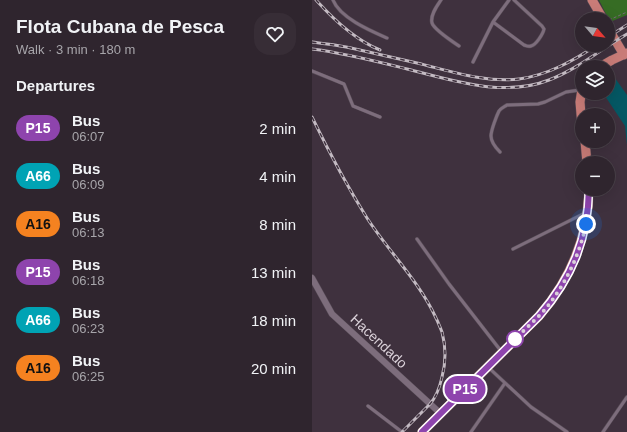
<!DOCTYPE html>
<html lang="en">
<head>
<meta charset="utf-8">
<style>
	:root { --surface:#2f252e; --page:#372d36; --text:#f1f3f6; --muted:#a7a5aa; --line:#4a424a }
	body { margin:0; font-family:Helvetica,sans-serif; background:var(--page); color:var(--text); height:100vh; display:flex; flex-direction:column; font-size:15px; white-space:nowrap }
	* { box-sizing:border-box; margin:0 }
	p { font-size:13px; color:var(--muted) }
	.icon { flex:none; width:22px; height:22px; fill:none; stroke:currentColor; stroke-width:2; stroke-linecap:round; stroke-linejoin:round }
	.map { position:relative; flex:1; overflow:hidden }
	.details { display:flex; flex-direction:column; background:var(--surface); width:312px }
	.details>* { flex:none }
	.badge { padding:0 8px; border-radius:13px; font-size:14px; line-height:26px }
	.needle { width:26px; rotate:118deg }
	.controls { position:absolute; left:263px; top:12px; display:grid; gap:8px }
	.controls a { display:grid; place-items:center; width:40px; height:40px; border-radius:50%; background:var(--surface); box-shadow:0 4px 16px #0002,0 0 0 1px var(--line); font-size:20px }
	.you { position:absolute; width:20px; height:20px; margin:-10px; border:3px solid #fff; border-radius:50%; background:#1a73e8; box-shadow:0 0 0 6px #1a73e833 }
	.map>.badge { position:absolute; translate:-50% -50%; box-shadow:0 0 0 2px #fff }
	h2 { padding:0 16px; font-size:15px; line-height:36px }
	.round { display:grid; place-items:center; flex:none; width:42px; height:42px; border-radius:16px; background:var(--page) }
	.head { display:flex; align-items:center; justify-content:space-between; height:68px; padding:0 16px }
	h1 { font-size:19px; font-weight:700; line-height:30px }
	ul { padding:0; list-style:none }
	li { display:flex; align-items:center; gap:12px; height:48px; padding:0 16px }
	li div { flex:1 }
	li b { display:block; font-size:15px }
	li em { font-style:normal }
	li .badge { min-width:44px; font-weight:700; text-align:center }
	main { display:flex; flex:1; min-height:0 }
	.map>svg:first-child { display:block }
	.green { fill:#366c24 }
	.water { fill:#055864 }
	.lines { fill:none; stroke-linecap:round; stroke-linejoin:round }
	.service-casing { stroke:#584d57; stroke-width:4 }
	.minor-casing { stroke:#584d57; stroke-width:7 }
	.primary-casing { stroke:#584d57; stroke-width:10 }
	.path { stroke:#766a75; stroke-width:1; stroke-dasharray:3 2; stroke-linecap:butt }
	.service { stroke:#7d6d7c; stroke-width:3 }
	.minor { stroke:#7d6d7c; stroke-width:6 }
	.primary { stroke:#c97c78; stroke-width:9 }
	.rail-casing { stroke:#c3bac2; stroke-width:3 }
	.rail { stroke:#3f313e; stroke-width:1.5; stroke-dasharray:4.5; stroke-linecap:butt }
	.line-casing { stroke:#fff; stroke-width:9 }
	.line { stroke:#8e44ad; stroke-width:6 }
	.walk { stroke:#dad1d9; stroke-width:4; stroke-dasharray:0 7.2 }
	.stop-dot { fill:#fff; stroke:#8e44ad; stroke-width:2 }
	.labels { text-anchor:middle; stroke-width:3; stroke-linejoin:round; paint-order:stroke }
	.street-label { font-size:14px; fill:#dad1d9; stroke:#3f313e }
</style>
</head>
<body>
<main>
<section class="details">
<div class="head"><div><h1>Flota Cubana de Pesca</h1><p>Walk · 3 min · 180 m</p></div><a class="round"><svg class="icon" aria-label="heart" viewBox="0 0 24 24"><path d="M12 20l-8-8c-3-5 5-10 8-4 3-6 11-1 8 4z"/></svg></a></div>
<h2>Departures</h2>
<ul>
<li><span class="badge" style="background:#8e44ad;color:#fff">P15</span><div><b>Bus</b><p>06:07</p></div><em>2 min</em></li>
<li><span class="badge" style="background:#00a3b4;color:#fff">A66</span><div><b>Bus</b><p>06:09</p></div><em>4 min</em></li>
<li><span class="badge" style="background:#f58220;color:#111">A16</span><div><b>Bus</b><p>06:13</p></div><em>8 min</em></li>
<li><span class="badge" style="background:#8e44ad;color:#fff">P15</span><div><b>Bus</b><p>06:18</p></div><em>13 min</em></li>
<li><span class="badge" style="background:#00a3b4;color:#fff">A66</span><div><b>Bus</b><p>06:23</p></div><em>18 min</em></li>
<li><span class="badge" style="background:#f58220;color:#111">A16</span><div><b>Bus</b><p>06:25</p></div><em>20 min</em></li>
</ul>
</section>
<div class="map">
<svg width="315" height="432" viewBox="0 0 315 432">
	<rect width="100%" height="100%" fill="#3f313e"/>
	<!-- green -->
	<path class="green" d="M287 0H315V15L298 22Z"/>
	<!-- water -->
	<path class="water" d="M298 71 315 95V145L313 126 291 93H296V73Z"/>
	<g class="lines">
		<defs>
			<path id="service" d="M21 0C28 18 59 31 75 38
				M129 0C125 6 118 15 120 23 122 29 141 42 147 46
				M181 22 212 45C215 46 216 47 219 46 224 45 231 34 232 29L230 26 202 0
				M161 62 181 22 197 0
				M0 71 32 84 41 106 68 117
				M188 152C184 148 179 142 179 136 179 130 185 115 187 111 189 108 192 107 195 105L226 104 233 102 254 92 268 90
				M105 239 137 284 189 351
				M201 249 273 213
				M177 368 219 407 255 432
				M56 406 90 432
				M159 432 193 383
				M291 432 315 397"/>
			<path id="minor" d="M0 278 20 314 128 413"/>
			<path id="primary" d="M280 0 291 19
				M296 28 312 55
				M288 67 300 60 315 53
				M270 89 268 102 270 126
				M273 141 275 163
				M110 432 227 316C259 279 276 238 277 189"/>
		</defs>
		<!-- service casing -->
		<use href="#service" class="service-casing"/>
		<!-- minor casing -->
		<use href="#minor" class="minor-casing"/>
		<!-- primary casing -->
		<use href="#primary" class="primary-casing"/>
		<!-- path -->
		<path class="path" d="M297 20 315 12"/>
		<!-- service -->
		<use href="#service" class="service"/>
		<!-- minor -->
		<use href="#minor" class="minor"/>
		<!-- primary -->
		<use href="#primary" class="primary"/>
		<defs>
			<path id="rail" d="M4 0C22 20 43 40 68 50
				M296 37 315 25
				M0 42C13 44 26 45 39 48 61 53 83 58 105 63 138 71 173 83 207 79 236 75 261 61 285 45
				M0 49C32 53 63 61 95 69 140 80 191 98 237 80 266 69 289 49 315 34
				M0 117C17 152 35 186 55 218 77 252 107 281 124 318 126 322 128 327 130 332 134 347 134 362 130 377 128 386 125 396 118 404L90 432"/>
		</defs>
		<!-- rail casing -->
		<use href="#rail" class="rail-casing"/>
		<!-- rail -->
		<use href="#rail" class="rail"/>
	</g>
	<g class="lines">
		<defs>
			<path id="line" d="M110 432 227 316C260 278 276 239 277 189"/>
		</defs>
		<!-- line casing -->
		<use href="#line" class="line-casing"/>
		<!-- line -->
		<use href="#line" class="line"/>
		<!-- walk -->
		<path class="walk" d="M203 339 202 340C213 329 225 319 235 307 254 283 268 254 274 224"/>
	</g>
	<!-- markers -->
	<circle class="stop-dot" cx="203" cy="339" r="8"/>
	<g class="labels">
		<!-- street labels -->
		<g class="street-label">
			<text transform="translate(67 341) rotate(43)" y="5">Hacendado</text>
		</g>
	</g>
</svg>
<div class="controls">
<a><svg class="needle" viewBox="-14 -14 28 28"><path d="M0-13l5 13h-10z" fill="#e53935"/><path d="M0 13l5-13h-10z" fill="#a7a5aa"/></svg></a>
<a><svg class="icon" aria-label="layers" viewBox="0 0 24 24"><path d="M12 4l9 5-9 5-9-5zM3 14l9 5 9-5"/></svg></a>
<a>+</a>
<a>−</a>
</div>
<div class="you" style="left:274px;top:224px"></div>
<b class="badge" style="left:153px;top:389px;background:#8e44ad;color:#fff">P15</b>
</div>
</main>
</body>
</html>
